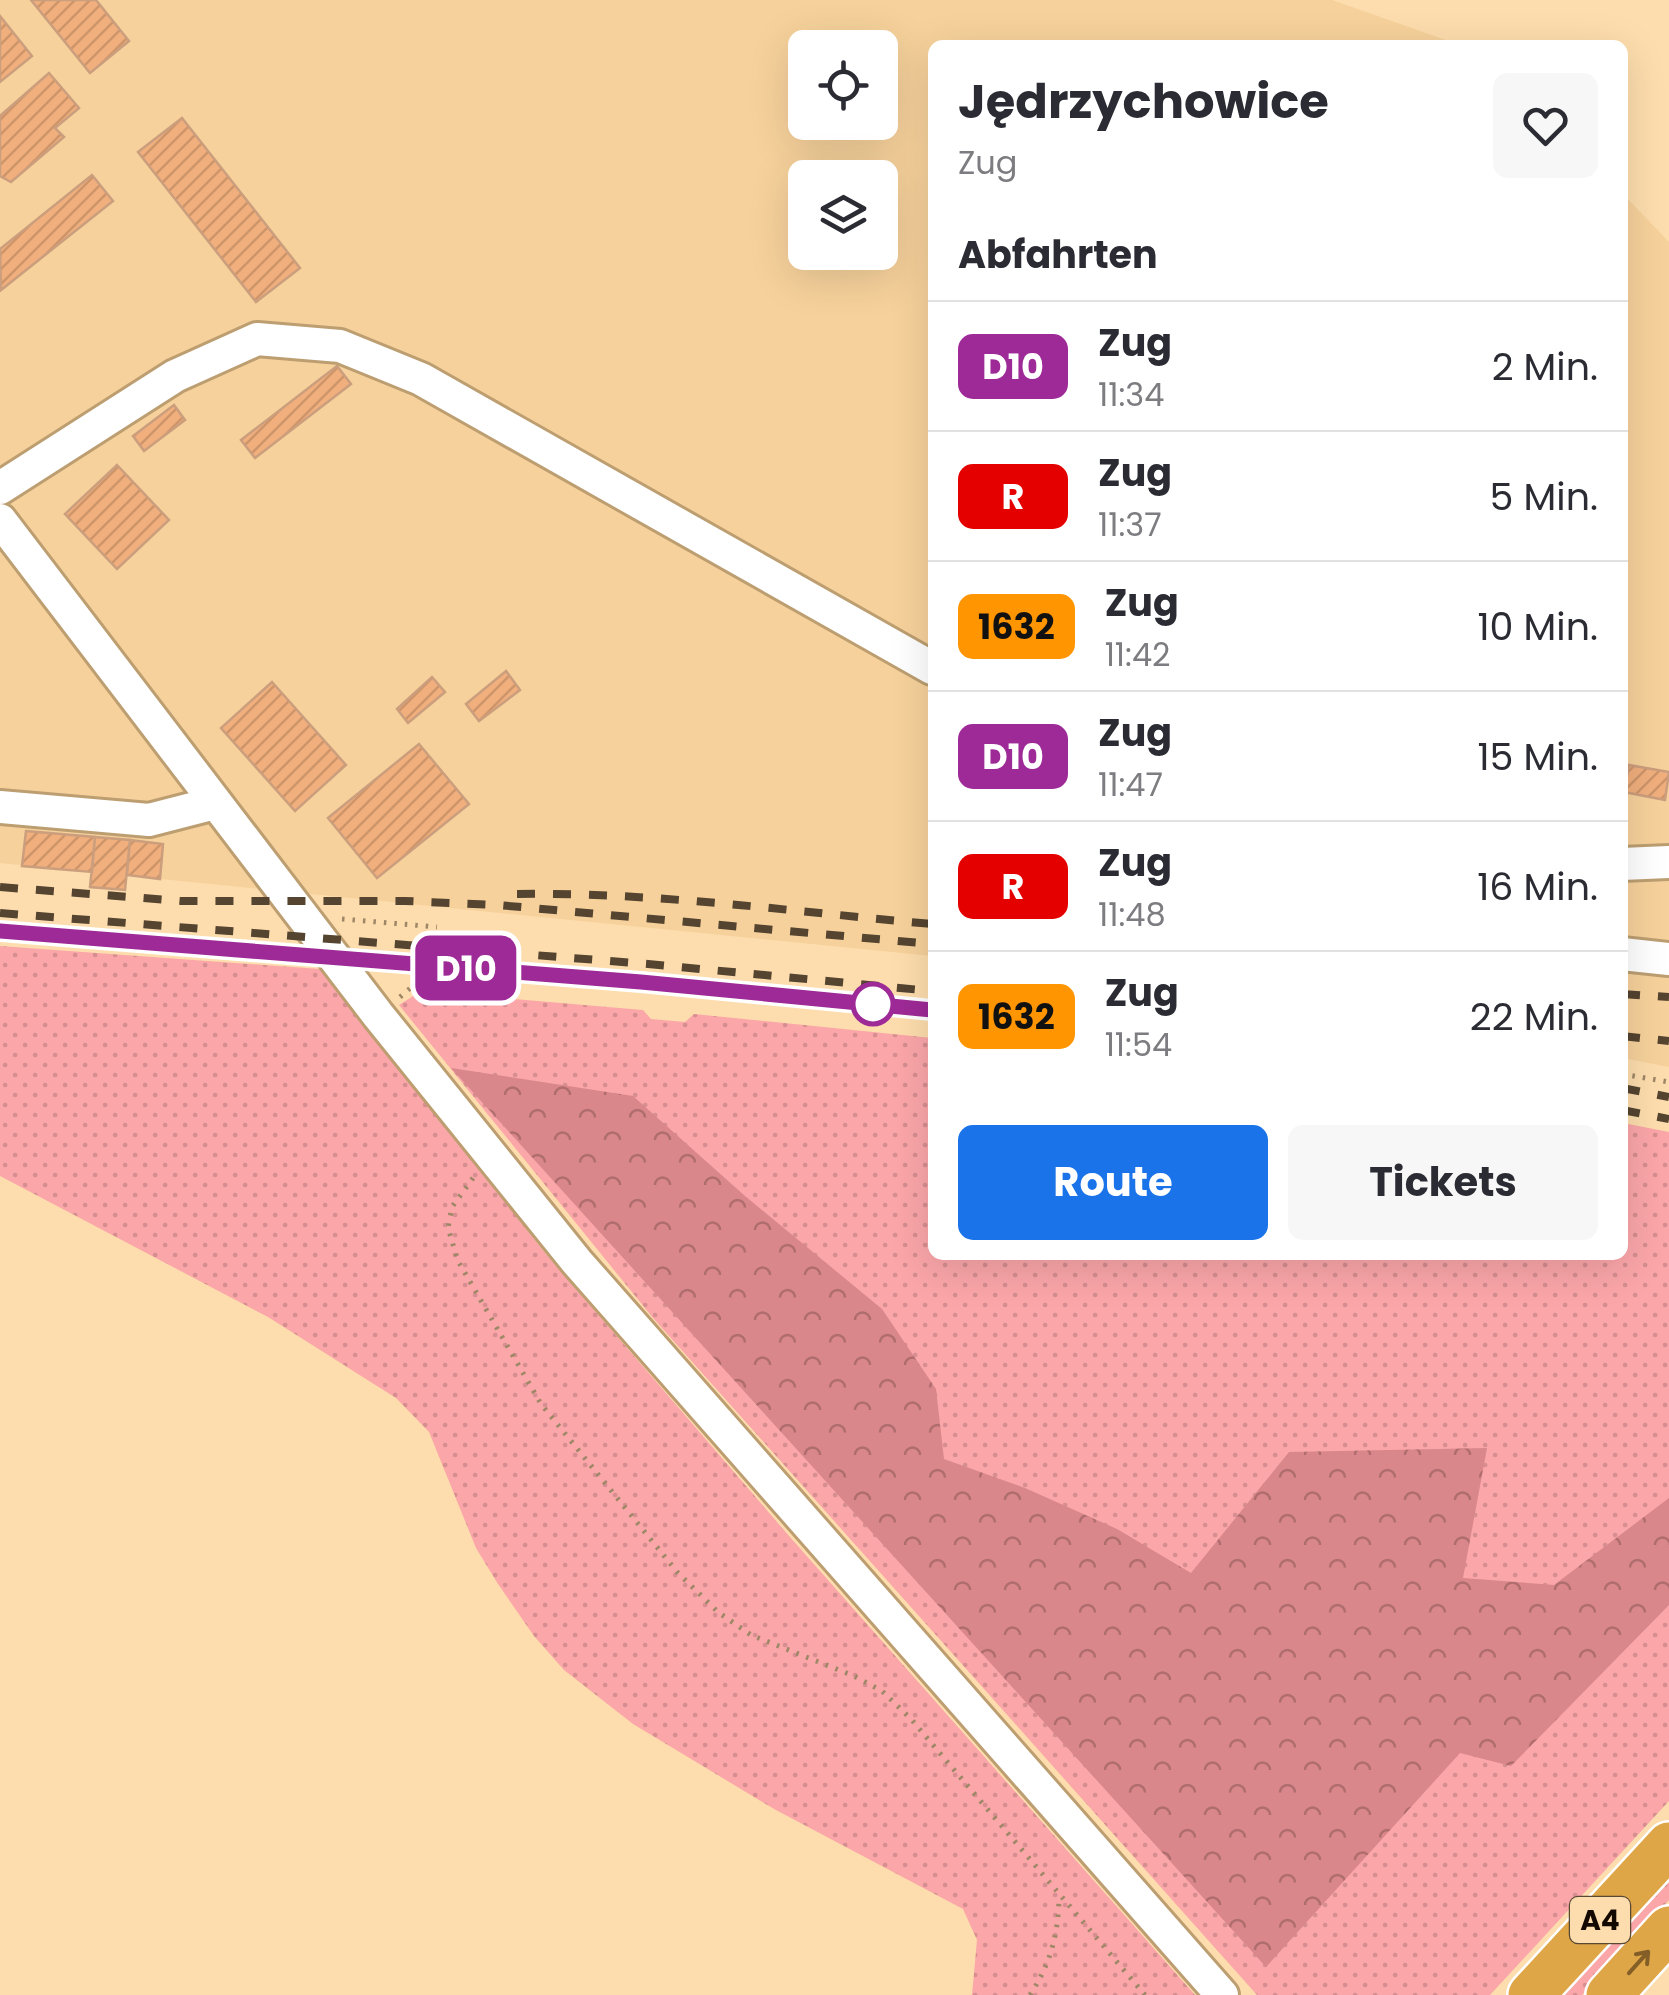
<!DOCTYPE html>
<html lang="de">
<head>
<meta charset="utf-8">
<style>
	:root { --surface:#fff; --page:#f7f7f7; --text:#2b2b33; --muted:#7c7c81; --line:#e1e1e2; --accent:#1a73e8 }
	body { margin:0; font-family:Poppins,sans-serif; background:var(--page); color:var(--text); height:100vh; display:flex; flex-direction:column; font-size:38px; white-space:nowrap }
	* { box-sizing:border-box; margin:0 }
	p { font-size:32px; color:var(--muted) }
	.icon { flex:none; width:55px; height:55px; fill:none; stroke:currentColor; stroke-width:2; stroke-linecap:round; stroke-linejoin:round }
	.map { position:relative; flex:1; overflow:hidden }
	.panel { position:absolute; left:928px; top:40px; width:700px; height:1220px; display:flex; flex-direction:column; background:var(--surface); border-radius:15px; box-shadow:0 10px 40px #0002 }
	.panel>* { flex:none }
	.badge { padding:0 20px; border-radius:15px; font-size:35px; line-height:65px }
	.controls { position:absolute; left:788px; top:30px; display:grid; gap:20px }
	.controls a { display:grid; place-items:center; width:110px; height:110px; border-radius:15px; background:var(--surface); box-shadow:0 10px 40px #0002; font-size:50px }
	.map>.badge { position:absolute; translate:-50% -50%; box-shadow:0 0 0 5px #fff }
	h2 { padding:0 30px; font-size:38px; line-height:90px }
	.round { display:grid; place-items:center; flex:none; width:105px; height:105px; border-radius:15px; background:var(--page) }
	.head { display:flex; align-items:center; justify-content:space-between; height:170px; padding:0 30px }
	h1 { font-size:48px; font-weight:700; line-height:75px }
	.action { display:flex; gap:20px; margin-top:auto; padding:20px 30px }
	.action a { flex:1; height:115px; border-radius:15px; background:var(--accent); color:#fff; font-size:40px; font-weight:700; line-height:115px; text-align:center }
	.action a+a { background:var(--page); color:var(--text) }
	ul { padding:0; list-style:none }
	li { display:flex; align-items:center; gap:30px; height:130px; padding:0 30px; border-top:2px solid var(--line) }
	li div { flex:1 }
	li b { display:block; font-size:38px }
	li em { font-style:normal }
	li .badge { min-width:110px; font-weight:700; text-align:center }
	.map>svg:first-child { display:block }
	.built { fill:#f6d19b; fill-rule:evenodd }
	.grass { fill:url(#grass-dots) }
	.forest { fill:url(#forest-crowns) }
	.building { fill:url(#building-hatch); stroke:#cb9e7d; stroke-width:2.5 }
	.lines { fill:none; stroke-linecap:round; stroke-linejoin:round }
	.minor-casing { stroke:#bc9e71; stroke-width:38 }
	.highway-casing { stroke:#fff; stroke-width:50 }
	.path { stroke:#9e8767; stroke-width:5; stroke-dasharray:2.5 8; stroke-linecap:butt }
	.minor { stroke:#fff; stroke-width:32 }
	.highway { stroke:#dfa647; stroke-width:45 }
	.rail { stroke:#544430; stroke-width:8; stroke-dasharray:18 18; stroke-linecap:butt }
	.oneway { stroke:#835f27 }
	.line-casing { stroke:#fff; stroke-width:22 }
	.line { stroke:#9e2a97; stroke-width:15 }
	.stop-dot { fill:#fff; stroke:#9e2a97; stroke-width:5 }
	.labels { text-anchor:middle; stroke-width:8; stroke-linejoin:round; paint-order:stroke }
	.shield { fill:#fdddad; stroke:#594934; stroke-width:2.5 }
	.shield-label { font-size:28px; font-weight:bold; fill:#130900 }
</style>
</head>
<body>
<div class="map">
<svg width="1669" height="1995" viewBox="0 0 1669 1995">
	<defs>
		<pattern id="grass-dots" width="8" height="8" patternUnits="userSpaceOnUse" patternTransform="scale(2.5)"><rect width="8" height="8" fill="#fba6a9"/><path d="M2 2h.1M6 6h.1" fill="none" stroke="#d68e90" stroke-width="1.8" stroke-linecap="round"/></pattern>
		<pattern id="forest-crowns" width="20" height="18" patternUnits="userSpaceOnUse" patternTransform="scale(2.5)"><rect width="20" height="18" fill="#d9878a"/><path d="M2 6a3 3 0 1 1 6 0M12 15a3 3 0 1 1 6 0" fill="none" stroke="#af6d6e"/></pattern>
		<pattern id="building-hatch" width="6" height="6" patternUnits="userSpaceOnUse" patternTransform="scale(2.5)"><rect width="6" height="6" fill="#f1af7d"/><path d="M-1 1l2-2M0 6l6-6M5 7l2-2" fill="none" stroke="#ce956a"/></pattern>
	</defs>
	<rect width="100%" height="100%" fill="#fdddad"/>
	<!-- built -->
	<path class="built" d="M0 0H1332L1460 45H932V956L0 863ZM805 48H880V122H805ZM805 178H880V252H805Z
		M1622 193 1669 242V1067L1623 1058Z"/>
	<!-- grass -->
	<path class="grass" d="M0 946 320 969 546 1254 790 1537 1195 1995H972L977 1940 963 1909 774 1809 633 1724 564 1670 534 1636 498 1584 476 1548 429 1432 396 1398 268 1317 0 1176Z
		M421 991 643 1010 651 1019 685 1022 694 1014 932 1038V1255H1622L1623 1123 1669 1132V1801L1490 1995H1257L653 1318 399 1005Z
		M1669 1874V1900L1582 1995H1558Z"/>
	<!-- forest -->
	<path class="forest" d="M451 1068 633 1096 745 1196 882 1309 936 1389 944 1459 1025 1488 1117 1529 1191 1573 1289 1452 1487 1448 1463 1578 1554 1585 1669 1498V1605L1511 1766 1460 1753 1266 1967Z"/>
	<!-- building -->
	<path class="building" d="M31 0H96L129 41 90 73Z
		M0 16 32 56 0 82Z
		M49 73 79 108 55 128 64 137 11 182 0 176V116Z
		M182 118 300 268 256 302 138 152Z
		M92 175 113 201 1 290 0 249Z
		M337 366 351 384 255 458 241 440Z
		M174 405 185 420 144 451 133 436Z
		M117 465 169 520 117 569 65 514Z
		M506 671 520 690 479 721 466 704Z
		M432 677 445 692 408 723 397 709Z
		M272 682 346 765 295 811 221 728Z
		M419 744 469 804 377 878 328 818Z
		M1629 765 1669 772 1665 800 1624 792Z
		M26 831 95 837 92 872 22 866Z
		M95 837 130 840 125 890 90 887Z
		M130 840 163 844 160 879 127 875Z"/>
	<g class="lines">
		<defs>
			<path id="minor" d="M0 488 175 376 257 339 340 346 421 379 932 668
				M0 520 378 1015 577 1262 1222 1995
				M0 807 149 820 215 803
				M1622 864 1669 862
				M1622 954 1669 959"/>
			<path id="highway" d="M1531 1995 1669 1845
				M1609 1995 1669 1929"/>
		</defs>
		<!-- minor casing -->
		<use href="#minor" class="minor-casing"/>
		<!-- highway casing -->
		<use href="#highway" class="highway-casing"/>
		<!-- path -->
		<path class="path" d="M342 919 437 927
			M400 997 414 985H430
			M1622 1074 1669 1082
			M473 1178 452 1207 448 1228 458 1261 541 1404 678 1573 718 1612 751 1635 854 1676 882 1691 911 1719 1145 1995
			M1030 1995C1050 1964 1058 1936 1059 1899"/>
		<!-- minor -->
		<use href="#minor" class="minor"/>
		<!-- highway -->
		<use href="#highway" class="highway"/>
		<!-- rail -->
		<path class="rail" d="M0 887 181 901H405L498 905 932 944
			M517 894C656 892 795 912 932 924
			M0 913 648 964 932 991
			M0 931 641 982 932 1010
			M1622 994 1669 997
			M1622 1036 1669 1041
			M1622 1088 1669 1097
			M1622 1110 1669 1119"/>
	</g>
	<!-- one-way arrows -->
	<defs><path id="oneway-shaft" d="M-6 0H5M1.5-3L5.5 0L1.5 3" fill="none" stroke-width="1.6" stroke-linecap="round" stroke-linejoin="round" transform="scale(2.5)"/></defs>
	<use class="oneway" href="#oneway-shaft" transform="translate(1639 1962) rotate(-48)"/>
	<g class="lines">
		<defs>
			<path id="line" d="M0 931 641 982 932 1010"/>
		</defs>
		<!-- line casing -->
		<use href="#line" class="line-casing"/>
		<!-- line -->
		<use href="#line" class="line"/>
	</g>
	<!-- markers -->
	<circle class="stop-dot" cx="873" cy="1004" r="20"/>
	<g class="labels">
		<!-- shield labels -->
		<rect class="shield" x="1570" y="1897" width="60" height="46" rx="8"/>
		<g class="shield-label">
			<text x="1600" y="1930">A4</text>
		</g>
	</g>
</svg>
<div class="controls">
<a><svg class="icon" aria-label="locate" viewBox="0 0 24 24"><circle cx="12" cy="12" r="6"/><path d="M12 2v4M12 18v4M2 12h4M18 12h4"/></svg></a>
<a><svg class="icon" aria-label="layers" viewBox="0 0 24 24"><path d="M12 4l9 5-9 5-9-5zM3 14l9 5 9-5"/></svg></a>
</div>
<b class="badge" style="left:466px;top:968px;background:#9e2a97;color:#fff">D10</b>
<section class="panel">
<div class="head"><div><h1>Jędrzychowice</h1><p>Zug</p></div><a class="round"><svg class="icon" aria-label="heart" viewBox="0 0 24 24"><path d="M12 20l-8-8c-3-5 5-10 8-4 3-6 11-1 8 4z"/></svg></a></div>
<h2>Abfahrten</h2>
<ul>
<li><span class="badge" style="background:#9e2a97;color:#fff">D10</span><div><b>Zug</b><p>11:34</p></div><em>2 Min.</em></li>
<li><span class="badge" style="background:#e50000;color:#fff">R</span><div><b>Zug</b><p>11:37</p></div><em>5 Min.</em></li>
<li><span class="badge" style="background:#ff9500;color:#111">1632</span><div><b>Zug</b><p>11:42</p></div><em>10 Min.</em></li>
<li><span class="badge" style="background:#9e2a97;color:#fff">D10</span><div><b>Zug</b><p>11:47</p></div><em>15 Min.</em></li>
<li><span class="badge" style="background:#e50000;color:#fff">R</span><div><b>Zug</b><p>11:48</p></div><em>16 Min.</em></li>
<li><span class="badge" style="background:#ff9500;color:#111">1632</span><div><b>Zug</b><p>11:54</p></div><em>22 Min.</em></li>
</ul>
<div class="action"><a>Route</a><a>Tickets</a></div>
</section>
</div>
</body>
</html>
